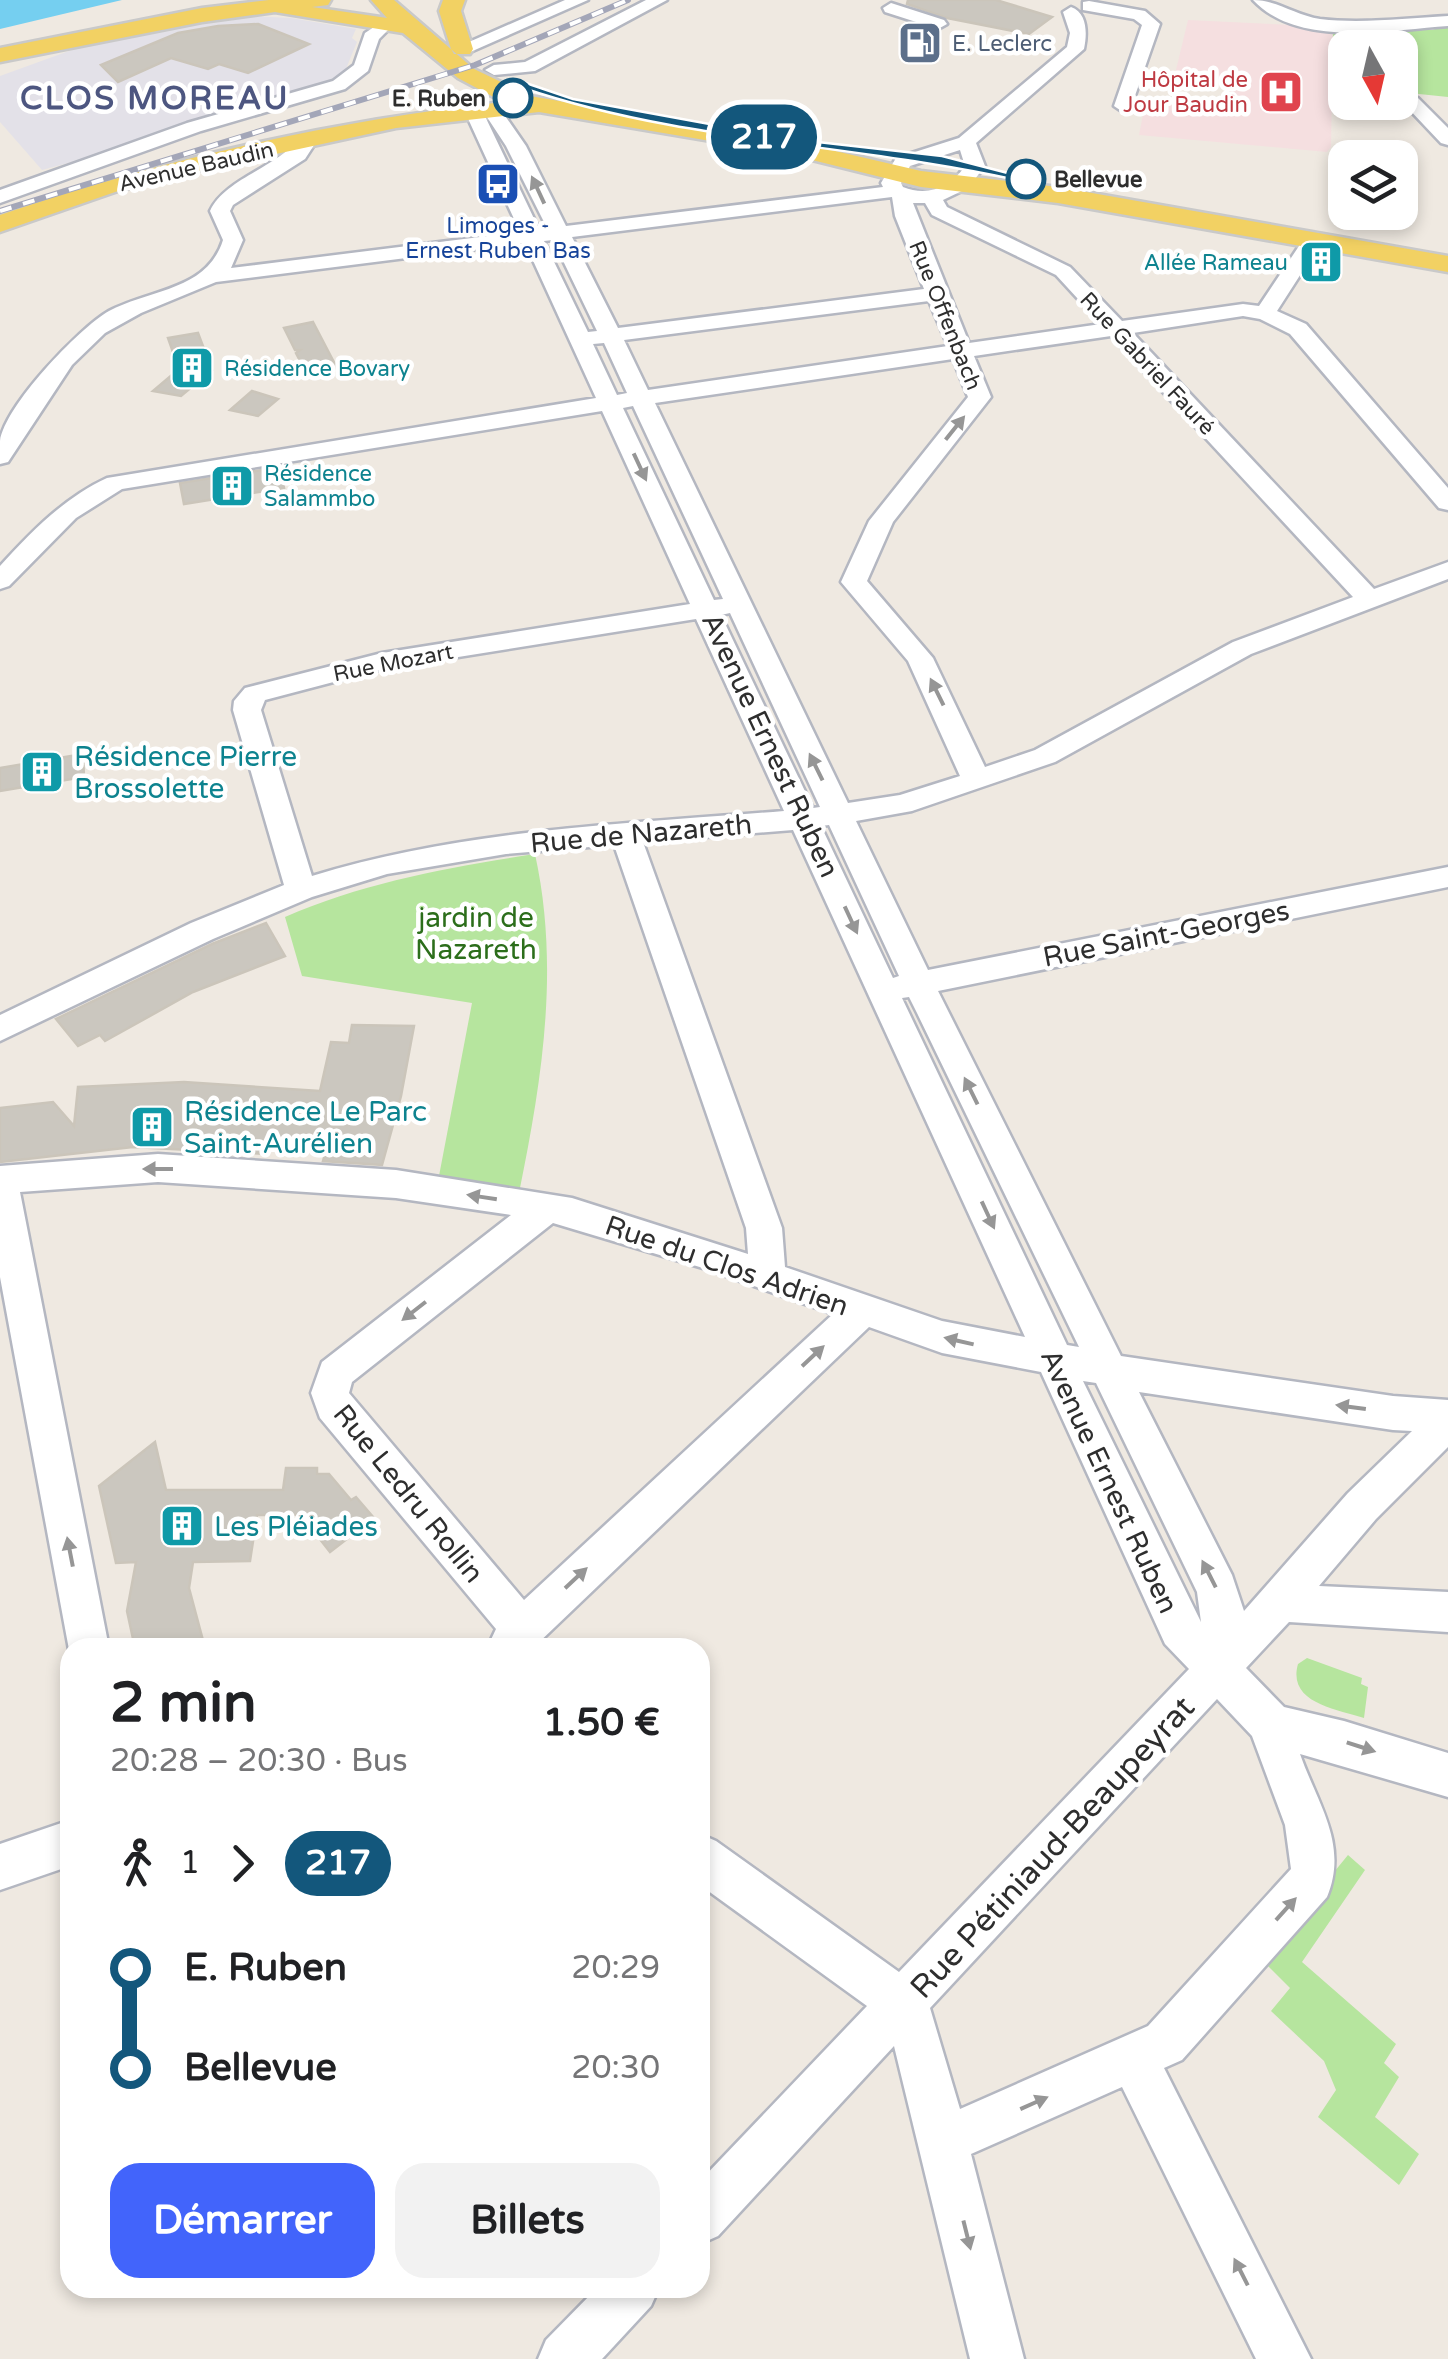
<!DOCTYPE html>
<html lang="fr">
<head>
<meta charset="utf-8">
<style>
	:root { --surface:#fff; --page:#f2f2f2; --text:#202124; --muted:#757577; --accent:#4264fb }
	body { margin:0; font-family:"Varela Round",sans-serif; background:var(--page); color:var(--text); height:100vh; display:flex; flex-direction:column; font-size:38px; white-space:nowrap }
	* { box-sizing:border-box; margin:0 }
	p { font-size:32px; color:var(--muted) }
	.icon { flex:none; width:55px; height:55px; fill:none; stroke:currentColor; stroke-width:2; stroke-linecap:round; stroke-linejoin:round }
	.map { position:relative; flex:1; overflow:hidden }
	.drawer { position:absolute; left:60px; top:1638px; width:650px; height:660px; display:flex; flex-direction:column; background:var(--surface); border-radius:30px; box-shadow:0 5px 15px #0003 }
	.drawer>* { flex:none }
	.badge { padding:0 20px; border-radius:32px; font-size:35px; line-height:65px }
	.needle { width:65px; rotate:172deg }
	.buttons { position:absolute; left:1328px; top:30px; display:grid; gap:20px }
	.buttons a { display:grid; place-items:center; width:90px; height:90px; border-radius:20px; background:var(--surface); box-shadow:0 5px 15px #0003; font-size:50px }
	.map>.badge { position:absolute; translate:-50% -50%; box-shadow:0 0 0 5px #fff }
	.legs { display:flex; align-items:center; gap:15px; height:110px; padding:0 50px; font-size:32px }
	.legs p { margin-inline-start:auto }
	.summary { display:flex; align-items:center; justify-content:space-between; height:170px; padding:0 50px }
	h1 { font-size:55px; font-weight:800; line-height:75px }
	.cta { display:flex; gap:20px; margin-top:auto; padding:20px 50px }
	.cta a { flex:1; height:115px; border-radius:30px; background:var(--accent); color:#fff; font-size:40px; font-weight:800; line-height:115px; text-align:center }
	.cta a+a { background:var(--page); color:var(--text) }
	ul { padding:0 50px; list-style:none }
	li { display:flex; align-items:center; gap:35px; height:100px; font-size:38px }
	li i { display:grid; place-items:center; width:15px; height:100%; margin:0 12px; background:currentColor }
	li i::after { content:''; width:25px; height:25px; margin:-12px; border:8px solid; border-radius:50%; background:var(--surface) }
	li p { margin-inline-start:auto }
	li:first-child i { background:linear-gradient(#0000 50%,currentColor 0) }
	li:last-child i { background:linear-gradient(currentColor 50%,#0000 0) }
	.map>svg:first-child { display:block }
	.industrial { fill:#e3e1e8 }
	.medical { fill:#f5dfe0 }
	.green { fill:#b6e59e }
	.water { fill:#75cff0 }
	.building { fill:#cbc7bf; stroke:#cbc5ba; stroke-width:2.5 }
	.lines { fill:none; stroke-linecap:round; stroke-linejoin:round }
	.minor-casing { stroke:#b4b7c1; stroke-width:5 }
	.major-casing { stroke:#c9c9c9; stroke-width:5 }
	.minor { fill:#fff; fill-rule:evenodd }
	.major { fill:#f2d163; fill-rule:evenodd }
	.rail-casing { stroke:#a3a6b8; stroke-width:6 }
	.rail { stroke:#fff; stroke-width:4; stroke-dasharray:12; stroke-linecap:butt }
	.oneway { fill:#969696 }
	.line-1 { fill:#13577c; stroke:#fff; stroke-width:2.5 }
	.stop-1-dot { fill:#fff; stroke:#13577c; stroke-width:5 }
	.labels { text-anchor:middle; stroke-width:9; stroke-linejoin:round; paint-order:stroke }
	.far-service-label { font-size:22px; fill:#4e5e75; stroke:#fff; text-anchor:start }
	.far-health-label { font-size:22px; fill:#be3a42; stroke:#fff; text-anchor:end }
	.far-stop-label { font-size:22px; font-weight:bold; fill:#2e2e2e; stroke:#fff; text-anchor:end }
	.far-street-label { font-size:22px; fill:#2e2e2e; stroke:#fff }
	.far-transit-label { font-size:22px; fill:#164399; stroke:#fff }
	.far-culture-label { font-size:22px; fill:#0d838f; stroke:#fff; text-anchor:start }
	.street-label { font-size:28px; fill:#2e2e2e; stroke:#fff }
	.culture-label { font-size:28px; fill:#0d838f; stroke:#fff; text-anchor:start }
	.park-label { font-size:28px; fill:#2c6e1b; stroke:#fff }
	.far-district-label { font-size:32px; font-weight:bold; letter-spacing:2.5px; fill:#4d5680; stroke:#fff }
	.near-street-label { font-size:32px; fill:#2e2e2e; stroke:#fff }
</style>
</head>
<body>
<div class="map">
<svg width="1448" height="2359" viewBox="0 0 1448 2359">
	<rect width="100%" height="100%" fill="#efe9e1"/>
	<!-- industrial -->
	<path class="industrial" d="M247 16 291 18 356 29 352 38 357 42 345 71 326 84 155 133 109 152 42 170 0 122V76L102 39 202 19Z"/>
	<!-- medical -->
	<path class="medical" d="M1188 20 1312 26 1333 30 1331 147 1327 152 1139 135 1146 99 1229 105 1231 78 1175 74Z"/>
	<!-- green -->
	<path class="green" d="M1448 25V97L1400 92V48H1345V86L1332 85 1333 30H1432Z
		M535 854C560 968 542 1080 519 1193L439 1176 472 1003 302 976 285 917C365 882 450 867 535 854Z
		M1307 1658 1362 1678 1361 1684 1368 1687 1364 1718C1336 1709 1287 1703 1298 1664Z
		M1348 1855 1365 1870 1302 1962 1396 2044 1384 2063 1399 2077 1375 2117 1419 2154 1399 2185 1318 2117 1336 2090 1324 2061 1271 2011 1290 1988 1262 1960Z"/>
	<!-- water -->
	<path class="water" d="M0 0H122L0 29Z"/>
	<!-- building -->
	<path class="building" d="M908 0H996L1052 17 1029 34 947 18 907 4Z
		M258 24 309 44 248 73 219 64 208 69 171 58 118 82 101 65 178 33 218 26Z
		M313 322 337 368 307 374 296 353 300 350H295L284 328Z
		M198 333 212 370 181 396 153 391 179 369 168 338Z
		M252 391 278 399 258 416 230 410Z
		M280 467 284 488 184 504 180 483Z
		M83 754 84 777 0 791V768Z
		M266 923 285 956 193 992 105 1041 100 1035 78 1046 56 1019 212 944Z
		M352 1025 414 1026 401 1096 382 1165 323 1161 328 1144 271 1139 266 1154 133 1147 0 1162V1108L53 1102 74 1126 78 1087 184 1082 320 1091 331 1042 349 1043Z
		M155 1442 166 1490H283L286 1468H317V1474H329L351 1500 356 1497 374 1518 330 1552 301 1515H257L250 1561 193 1562 189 1588 205 1648H135L127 1611 136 1562 116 1563 99 1486Z"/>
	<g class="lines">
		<defs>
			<path id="minor" d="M565 0H588L468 53 453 49Z
				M646 0H667L535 71 494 75 485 70 494 65 525 62Z
				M1253 0C1277 0 1295 15 1320 19 1362 24 1406 18 1448 16V26C1389 30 1298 48 1253 0Z
				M1089 1 1145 11 1160 24 1130 110 1123 112 1114 106 1142 25 1134 19 1083 10V2Z
				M891 3 944 20 947 24 938 29 885 12 883 8Z
				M1071 7C1088 13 1087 35 1084 49L976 143 985 166 968 188 943 200 947 207 1070 267 1122 321 1243 304 1259 306 1305 237H1319L1322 241 1277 311 1306 324 1448 488V510L1439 508 1290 334 1260 319 1243 316 1133 333 1374 589 1448 562V579L1251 654 1055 762 912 811 856 821 928 970 1448 867V887L938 991 1121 1356 1393 1396 1448 1400V1447L1376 1519 1319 1586 1448 1592V1632L1289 1622 1246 1668 1284 1707 1344 1721 1448 1753V1797L1300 1754C1317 1803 1349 1844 1327 1897L1182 2060 1164 2068 1311 2359H1256L1122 2087 971 2154 1024 2359H970L894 2046 718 2236 700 2244V2181L867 2006 700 1885V1834L716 1841 899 1972 1189 1669 1165 1644 1041 1372 942 1353 869 1327 533 1648H487L496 1629 320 1418 311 1393 322 1362 511 1215 396 1198 158 1182 20 1192 109 1648H70V1655L0 1277V1166L158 1154 396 1170 572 1198 748 1254 746 1228 614 845 506 854 387 874 312 897 213 939 0 1041V1015L191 923 284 885 233 710 234 701 245 688 382 653 690 604 602 411 122 489 76 518 9 586 0 589V566C32 531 64 498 107 478L596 398 525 243 216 282 141 313 105 333 72 365 8 462 0 464C0 457 0 448 0 441 5 406 78 329 109 311 150 289 207 291 223 240L210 211C225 178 280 167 302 135H316L318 139 305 159 233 205 230 211 243 240 231 268 520 232 465 112 474 106 483 112 539 229 547 228 506 146 483 111 485 107H499L526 146 566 226 883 187 881 183 896 158 959 138 1067 47 1070 33 1063 12ZM960 150 965 166C951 187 928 197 903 187L901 183 910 166ZM892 197 895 216 924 289 618 328 572 237ZM913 203H925L932 215 1056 275 1101 324 969 343ZM553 240 597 331 588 332 544 241ZM929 301 948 346 648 390 624 340ZM1111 336 1353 597 1233 642 1035 750 985 767 933 658 867 581 893 522 991 397 974 356ZM604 343 627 393 617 395 593 344ZM953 359 968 397 869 521 841 582 908 661 960 776 900 795 848 803 655 403ZM633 406 723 599 714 600 623 408ZM730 613 820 807 813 808 721 615ZM696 619 784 811C625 824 465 829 312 876L261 710 265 700 383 669ZM829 825 899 976 893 978 821 826ZM793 830 1025 1337 942 1321 785 1267 782 1228 643 842ZM909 997 917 1013 1079 1347 1067 1345 902 998ZM553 1223 703 1268 833 1314 524 1600 349 1393 352 1382ZM1083 1381 1096 1383 1197 1592 1201 1622ZM1139 1392 1393 1430 1412 1431 1348 1493 1244 1611 1232 1575ZM1217 1699 1252 1736 1285 1825 1291 1869 1148 2026 960 2109 930 2008Z
				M383 21 392 26 379 39 368 71 345 89 201 131 0 203V190L187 123 333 81 354 65 365 33Z
				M1412 96 1418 98 1448 128V145L1441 143 1406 106V98Z
				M70 1820V1866L0 1890V1844Z
				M597 2288H659L651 2306 602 2359H538L546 2340Z"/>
			<path id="major" d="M269 0H331L328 5 312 7 387 18 371 0H394L474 69 530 96 788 140 921 171 1058 187 1448 256V272L1058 203 921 187 788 154 539 112 396 128 206 169 118 191 0 232V215C163 159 332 121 503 102L458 78 403 33 275 12 202 22 0 62V48L202 8Z
				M443 0H465L461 11 473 49 470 54H454L451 49 439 11Z"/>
		</defs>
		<!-- minor casing -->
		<use href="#minor" class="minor-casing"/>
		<!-- major casing -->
		<use href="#major" class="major-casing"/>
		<!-- minor -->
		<use href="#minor" class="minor"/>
		<!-- major -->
		<use href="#major" class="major"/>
		<defs>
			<path id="rail" d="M0 211 475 65 628 0"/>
		</defs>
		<!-- rail casing -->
		<use href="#rail" class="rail-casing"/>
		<!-- rail -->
		<use href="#rail" class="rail"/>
	</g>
	<!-- one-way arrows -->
	<defs><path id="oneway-solid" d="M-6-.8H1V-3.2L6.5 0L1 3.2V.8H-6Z" transform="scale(2.5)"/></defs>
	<g class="oneway">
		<use href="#oneway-solid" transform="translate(538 190) rotate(-115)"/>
		<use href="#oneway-solid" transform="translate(955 428) rotate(-51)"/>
		<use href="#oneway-solid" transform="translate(640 467) rotate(65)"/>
		<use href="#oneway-solid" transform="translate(937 692) rotate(-116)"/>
		<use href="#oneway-solid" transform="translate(816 767) rotate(-116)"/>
		<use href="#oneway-solid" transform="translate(851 920) rotate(65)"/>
		<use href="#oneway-solid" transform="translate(971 1091) rotate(-116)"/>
		<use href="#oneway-solid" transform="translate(158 1169) rotate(180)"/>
		<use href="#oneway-solid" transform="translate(482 1197) rotate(-171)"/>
		<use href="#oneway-solid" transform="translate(988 1215) rotate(65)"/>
		<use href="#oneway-solid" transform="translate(414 1311) rotate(142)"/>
		<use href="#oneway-solid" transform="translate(959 1341) rotate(-167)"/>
		<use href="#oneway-solid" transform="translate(813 1356) rotate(-43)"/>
		<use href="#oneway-solid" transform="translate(1351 1407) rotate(-172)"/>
		<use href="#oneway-solid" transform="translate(70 1552) rotate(-101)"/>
		<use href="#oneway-solid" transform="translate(1209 1574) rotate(-117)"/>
		<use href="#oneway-solid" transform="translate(576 1578) rotate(-43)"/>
		<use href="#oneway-solid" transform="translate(1361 1747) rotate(18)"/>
		<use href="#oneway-solid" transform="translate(1286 1909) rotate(-48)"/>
		<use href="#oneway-solid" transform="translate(1034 2103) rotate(-24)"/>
		<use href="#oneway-solid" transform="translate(967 2235) rotate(76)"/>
		<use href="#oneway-solid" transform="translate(1241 2272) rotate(-117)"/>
	</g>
	<!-- line-1 -->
	<path class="line-1" d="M520 81 573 99 791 139 942 156 1031 179 1026 182C860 144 685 143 523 88L517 100H509Z"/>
	<!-- icons -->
	<defs>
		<symbol id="fuel-square" viewBox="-11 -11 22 22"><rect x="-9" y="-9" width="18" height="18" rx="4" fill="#5c6f8a" stroke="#fff"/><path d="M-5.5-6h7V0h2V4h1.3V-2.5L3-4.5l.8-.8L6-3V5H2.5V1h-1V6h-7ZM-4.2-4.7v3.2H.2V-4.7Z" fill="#fff"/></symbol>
		<symbol id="hospital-square" viewBox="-11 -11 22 22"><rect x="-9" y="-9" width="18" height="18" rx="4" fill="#e0444e" stroke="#fff"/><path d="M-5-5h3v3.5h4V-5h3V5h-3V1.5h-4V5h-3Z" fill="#fff"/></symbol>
		<symbol id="bus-square" viewBox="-11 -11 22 22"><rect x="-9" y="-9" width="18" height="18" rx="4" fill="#1a4fb4" stroke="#fff"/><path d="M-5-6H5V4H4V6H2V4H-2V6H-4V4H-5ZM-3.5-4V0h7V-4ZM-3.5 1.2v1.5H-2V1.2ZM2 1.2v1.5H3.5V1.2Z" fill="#fff"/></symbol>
		<symbol id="building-square" viewBox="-11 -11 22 22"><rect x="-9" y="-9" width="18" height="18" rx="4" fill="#0f9aa8" stroke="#fff"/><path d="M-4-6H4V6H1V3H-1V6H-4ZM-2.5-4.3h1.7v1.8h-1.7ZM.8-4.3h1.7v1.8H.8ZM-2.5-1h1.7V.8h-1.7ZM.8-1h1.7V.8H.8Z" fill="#fff"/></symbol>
	</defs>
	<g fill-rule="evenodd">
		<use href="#fuel-square" x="895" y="18" width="50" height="50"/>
		<use href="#hospital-square" x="1256" y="67" width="50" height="50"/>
		<use href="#bus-square" x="473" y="159" width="50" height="50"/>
		<use href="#building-square" x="1296" y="237" width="50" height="50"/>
		<use href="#building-square" x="167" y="343" width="50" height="50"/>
		<use href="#building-square" x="207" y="461" width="50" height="50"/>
		<use href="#building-square" x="17" y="747" width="50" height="50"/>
		<use href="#building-square" x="127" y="1102" width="50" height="50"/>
		<use href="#building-square" x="157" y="1501" width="50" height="50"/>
	</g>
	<!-- markers -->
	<g class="stop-1-dot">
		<circle cx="513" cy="98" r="18"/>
		<circle cx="1026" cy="179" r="18"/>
	</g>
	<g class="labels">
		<!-- far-service labels -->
		<g class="far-service-label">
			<text x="952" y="51">E. Leclerc</text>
		</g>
		<!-- far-health labels -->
		<g class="far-health-label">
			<text x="1248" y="87">Hôpital de<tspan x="1248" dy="25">Jour Baudin</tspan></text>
		</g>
		<!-- far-stop labels -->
		<g class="far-stop-label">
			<text x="486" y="106">E. Ruben</text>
			<text x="1054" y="187" text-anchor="start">Bellevue</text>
		</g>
		<!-- far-street labels -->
		<g class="far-street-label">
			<text transform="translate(196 166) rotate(-13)" y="8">Avenue Baudin</text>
			<text transform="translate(946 315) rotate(68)" y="8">Rue Offenbach</text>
			<text transform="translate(1148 363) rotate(47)" y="8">Rue Gabriel Fauré</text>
			<text transform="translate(393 662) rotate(-11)" y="8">Rue Mozart</text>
		</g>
		<!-- far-transit labels -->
		<g class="far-transit-label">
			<text x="498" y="233">Limoges -<tspan x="498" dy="25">Ernest Ruben Bas</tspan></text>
		</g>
		<!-- far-culture labels -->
		<g class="far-culture-label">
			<text x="1288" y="270" text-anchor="end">Allée Rameau</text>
			<text x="224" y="376">Résidence Bovary</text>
			<text x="264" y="481">Résidence<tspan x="264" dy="25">Salammbo</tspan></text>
		</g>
		<!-- street labels -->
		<g class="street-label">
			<text transform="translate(771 745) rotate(65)" y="10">Avenue Ernest Ruben</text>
			<text transform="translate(641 833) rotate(-5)" y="10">Rue de Nazareth</text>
			<text transform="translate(1166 933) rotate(-11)" y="10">Rue Saint-Georges</text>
			<text transform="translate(727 1265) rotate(19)" y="10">Rue du Clos Adrien</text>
			<text transform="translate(1110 1481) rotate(65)" y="10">Avenue Ernest Ruben</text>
			<text transform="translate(409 1493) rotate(51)" y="10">Rue Ledru Rollin</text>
		</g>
		<!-- culture labels -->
		<g class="culture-label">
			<text x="74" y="766">Résidence Pierre<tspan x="74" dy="32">Brossolette</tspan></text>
			<text x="184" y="1121">Résidence Le Parc<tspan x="184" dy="32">Saint-Aurélien</tspan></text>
			<text x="214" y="1536">Les Pléiades</text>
		</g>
		<!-- park labels -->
		<g class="park-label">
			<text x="476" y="927">jardin de<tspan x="476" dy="32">Nazareth</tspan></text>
		</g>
		<!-- far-district labels -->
		<g class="far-district-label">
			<text x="155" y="109">CLOS MOREAU</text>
		</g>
		<!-- near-street labels -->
		<g class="near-street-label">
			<text transform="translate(1052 1847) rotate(-47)" y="11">Rue Pétiniaud-Beaupeyrat</text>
		</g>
	</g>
</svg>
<div class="buttons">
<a><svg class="needle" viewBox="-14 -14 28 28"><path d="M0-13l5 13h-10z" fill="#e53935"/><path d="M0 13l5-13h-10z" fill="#757577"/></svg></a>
<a><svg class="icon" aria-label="layers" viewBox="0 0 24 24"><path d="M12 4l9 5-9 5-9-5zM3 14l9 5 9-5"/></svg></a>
</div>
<b class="badge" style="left:764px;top:137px;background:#13577c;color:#fff">217</b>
<section class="drawer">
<div class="summary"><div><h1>2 min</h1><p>20:28 – 20:30 · Bus</p></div><b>1.50 €</b></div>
<div class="legs"><svg class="icon" aria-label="walk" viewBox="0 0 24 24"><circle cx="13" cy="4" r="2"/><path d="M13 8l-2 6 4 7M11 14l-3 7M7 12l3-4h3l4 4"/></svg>1<svg class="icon" aria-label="forward" viewBox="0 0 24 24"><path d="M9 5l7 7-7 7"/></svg><b class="badge" style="background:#13577c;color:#fff">217</b></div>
<ul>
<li><i style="color:#13577c"></i><b>E. Ruben</b><p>20:29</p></li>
<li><i style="color:#13577c"></i><b>Bellevue</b><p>20:30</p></li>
</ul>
<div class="cta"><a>Démarrer</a><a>Billets</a></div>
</section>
</div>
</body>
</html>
